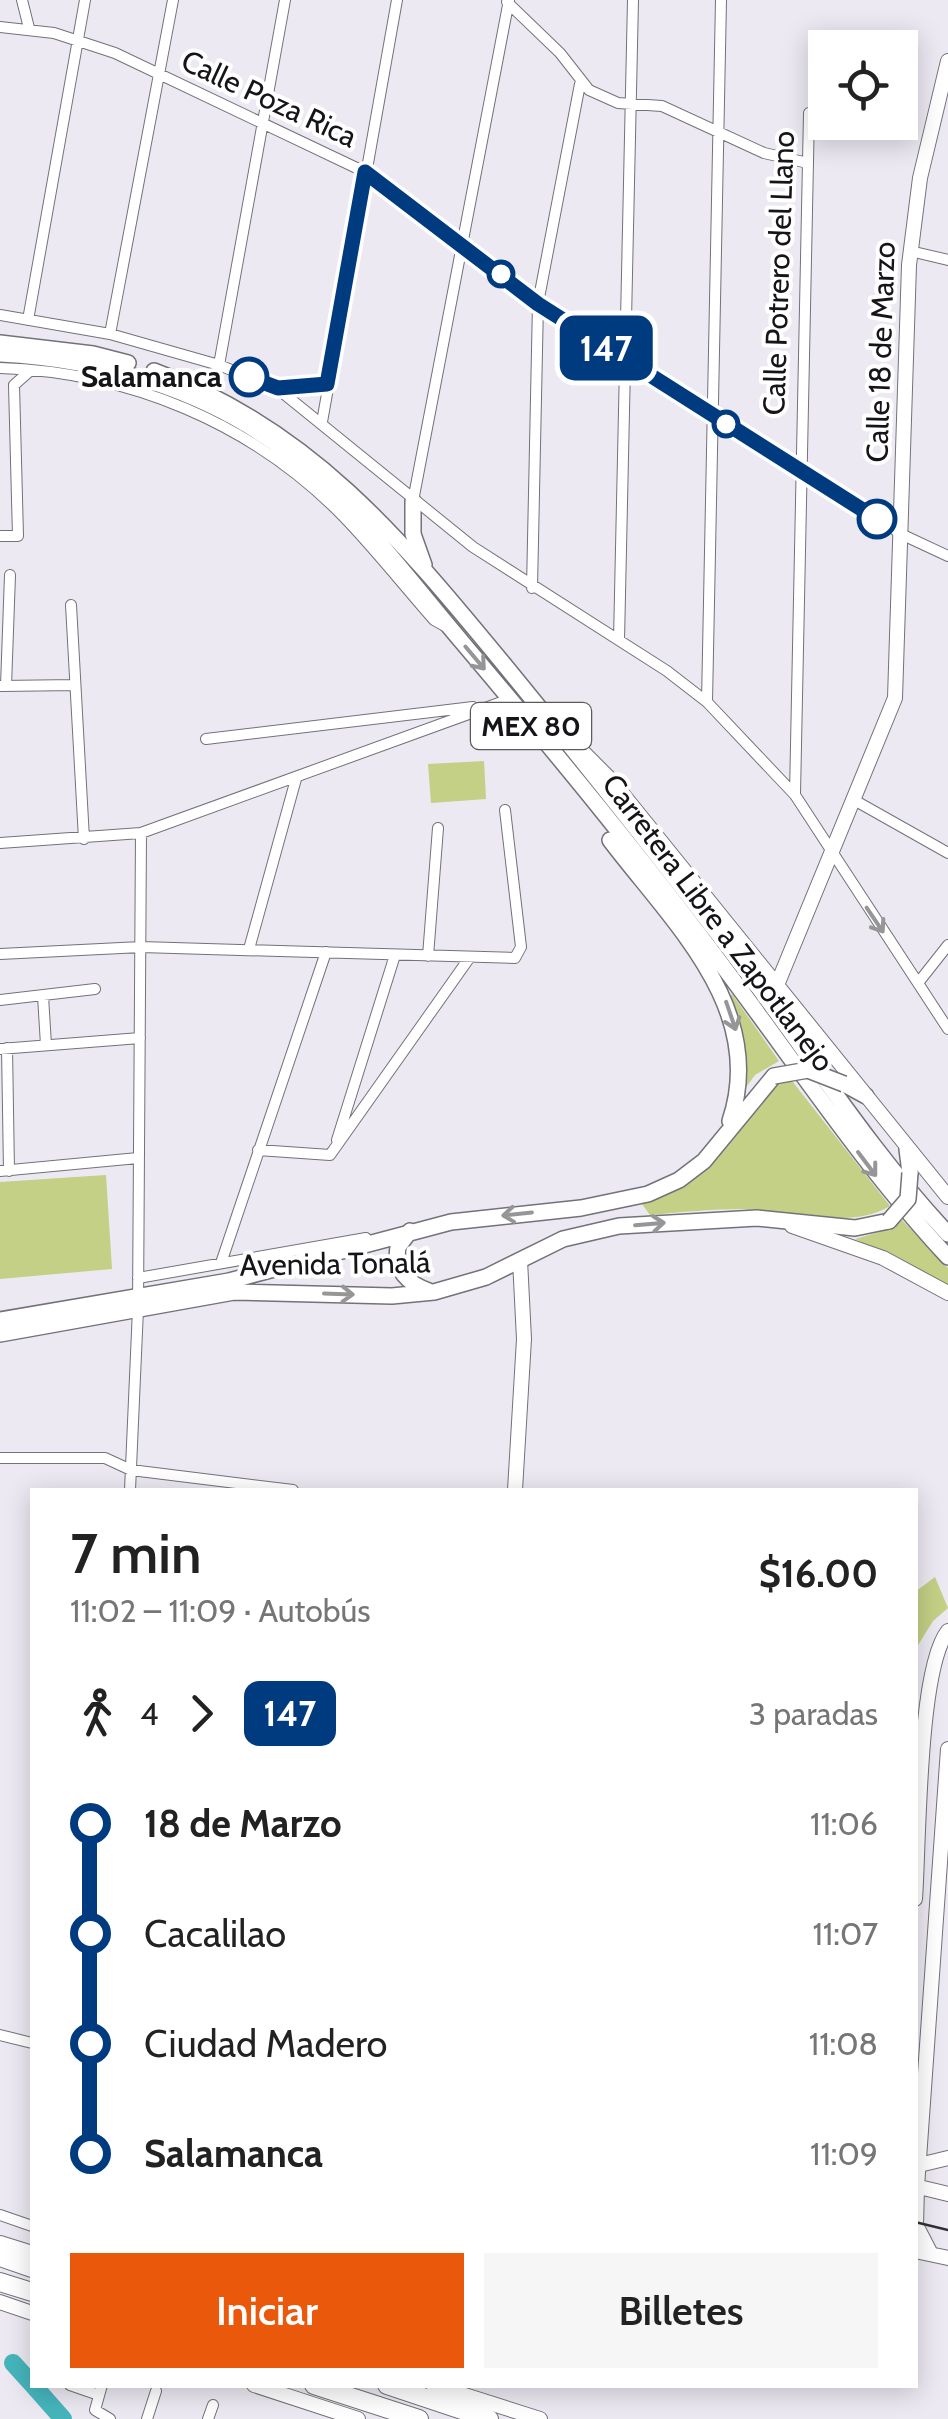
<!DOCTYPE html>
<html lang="es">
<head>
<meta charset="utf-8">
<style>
	:root { --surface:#fff; --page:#f6f6f6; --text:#222; --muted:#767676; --accent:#ea580c }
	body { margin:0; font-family:Cabin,sans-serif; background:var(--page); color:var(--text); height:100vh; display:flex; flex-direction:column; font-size:38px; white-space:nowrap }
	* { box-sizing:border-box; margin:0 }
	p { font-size:32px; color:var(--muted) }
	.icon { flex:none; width:55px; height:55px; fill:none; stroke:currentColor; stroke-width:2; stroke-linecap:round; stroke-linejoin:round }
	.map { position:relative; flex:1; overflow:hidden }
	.panel { position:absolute; left:30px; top:1488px; width:888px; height:900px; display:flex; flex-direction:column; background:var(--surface); border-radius:0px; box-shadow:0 5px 25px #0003 }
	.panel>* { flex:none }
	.badge { padding:0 20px; border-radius:15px; font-size:35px; line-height:65px }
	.tools { position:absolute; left:808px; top:30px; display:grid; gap:20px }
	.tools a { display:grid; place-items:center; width:110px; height:110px; border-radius:0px; background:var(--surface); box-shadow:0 5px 25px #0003; font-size:50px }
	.map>.badge { position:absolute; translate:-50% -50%; box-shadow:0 0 0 5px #fff }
	.legs { display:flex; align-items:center; gap:15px; height:110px; padding:0 40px; font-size:32px }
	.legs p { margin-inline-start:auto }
	.headline { display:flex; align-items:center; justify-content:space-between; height:170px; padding:0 40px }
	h1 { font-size:55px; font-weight:600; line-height:75px }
	.action { display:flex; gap:20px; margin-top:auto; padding:20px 40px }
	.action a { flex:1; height:115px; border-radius:0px; background:var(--accent); color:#fff; font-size:40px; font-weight:600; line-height:115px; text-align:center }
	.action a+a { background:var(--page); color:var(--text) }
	ul { padding:0 40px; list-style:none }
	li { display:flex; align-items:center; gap:35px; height:110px; font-size:38px }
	li i { display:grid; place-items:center; width:15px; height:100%; margin:0 12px; background:currentColor }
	li i::after { content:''; width:25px; height:25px; margin:-12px; border:8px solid; border-radius:50%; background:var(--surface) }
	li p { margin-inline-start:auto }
	li:first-child i { background:linear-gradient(#0000 50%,currentColor 0) }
	li:last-child i { background:linear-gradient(currentColor 50%,#0000 0) }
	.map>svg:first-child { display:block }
	.green { fill:#c3d085 }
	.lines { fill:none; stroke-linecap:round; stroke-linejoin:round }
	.river { stroke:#46b5bc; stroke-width:18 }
	.street-casing { stroke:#747179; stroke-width:12 }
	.secondary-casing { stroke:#747179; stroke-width:16 }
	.primary-casing { stroke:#747179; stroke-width:18 }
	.highway-casing { stroke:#747179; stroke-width:20 }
	.street { stroke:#fff; stroke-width:10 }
	.secondary { stroke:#fff; stroke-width:14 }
	.primary { stroke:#fff; stroke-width:15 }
	.highway { stroke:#fff; stroke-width:18 }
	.rail { stroke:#323035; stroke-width:2.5 }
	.primary-bridge-casing { stroke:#747179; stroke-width:18; stroke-linecap:butt }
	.primary-bridge { stroke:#fff; stroke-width:15 }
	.oneway { stroke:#969597 }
	.line-1-casing { stroke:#fff; stroke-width:22 }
	.line-1 { stroke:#003b80; stroke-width:15 }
	.stop-1-dot { fill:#fff; stroke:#003b80; stroke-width:5 }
	.labels { text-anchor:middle; stroke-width:8; stroke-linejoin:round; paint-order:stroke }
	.shield { fill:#fff; stroke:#5c5a5d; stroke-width:2.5 }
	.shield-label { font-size:28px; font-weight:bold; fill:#161418 }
	.street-label { font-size:30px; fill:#161418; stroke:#fff }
	.stop-label { font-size:30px; font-weight:bold; fill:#161418; stroke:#fff; text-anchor:end }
</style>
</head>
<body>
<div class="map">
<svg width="948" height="2419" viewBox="0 0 948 2419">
	<rect width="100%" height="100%" fill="#ece9f2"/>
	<!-- green -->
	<path class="green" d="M484 761 486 799 431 803 428 764Z
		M732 994 779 1061 755 1075 744 1090 746 1053 729 996Z
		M789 1077 890 1206C848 1231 791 1210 744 1209 713 1209 681 1212 650 1215L642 1204C671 1190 700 1177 721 1153 744 1129 761 1095 789 1077Z
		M106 1175 112 1269 0 1279V1182Z
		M902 1220 948 1268V1286L855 1239 890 1229Z
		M935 1577 948 1608 933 1621 915 1650V1592Z"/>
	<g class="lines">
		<!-- river -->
		<path class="river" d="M13 2363 32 2384
			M33 2385 63 2419"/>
		<defs>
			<path id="street" d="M22 0 29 28
				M507 2 560 53 589 90 618 103 662 106 764 153 808 163
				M0 27 54 33 115 53 365 172 538 303 903 535 948 556
				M910 251 948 260
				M0 315 110 334 219 365 278 389 473 547 667 671 707 702 795 795 948 1029
				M28 320 85 0
				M110 334 173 0
				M219 365 285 0
				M0 368C129 372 252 423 343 516 375 549 404 586 434 620L445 626
				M278 389 327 384
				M322 422 397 0
				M413 501 509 0
				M0 536H18L14 385 31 370
				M532 588 538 303 580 84
				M71 605 84 839
				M619 640 633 0
				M1 686 75 685
				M6 686 10 575
				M707 702 721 0
				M206 739 473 707
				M795 794 809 113
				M854 800 948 853
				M0 843 141 833 510 699
				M249 949 296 779
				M0 954 141 947 515 958 521 947 505 810
				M428 956 438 828
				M918 983 948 945
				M43 996 46 1045
				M0 1000 95 989
				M7 1048 9 1171
				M0 1049 140 1038
				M337 1140 395 955
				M258 1150 330 1155 470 957
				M0 1171 138 1158
				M221 1263 326 952
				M138 1278 366 1238
				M0 1458H105L131 1470 293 1490
				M130 1490 138 1309 141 833
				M0 2035 32 2043
				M0 2215 32 2226
				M70 2385 99 2395
				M102 2385 95 2410 110 2419
				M147 2419 156 2391
				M208 2419 213 2405"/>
			<path id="secondary" d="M581 750 612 781 948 1197
				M777 985 895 698 909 265 920 178 948 61
				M792 1226 883 1258 948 1293
				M515 1490 524 1339 520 1260
				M915 1899C919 1843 918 1668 948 1631
				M919 2165 948 2158
				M915 2186 948 2194
				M0 2243 32 2253
				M915 2251 948 2258
				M931 2254 916 2225 917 2187 948 1749
				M0 2302 32 2313
				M254 2385 358 2419
				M433 2385 540 2419"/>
			<path id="primary" d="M0 343 93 354 128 363
				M0 354C101 359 207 390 288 453 356 507 406 576 462 642 554 751 646 862 731 977 802 1072 867 1170 948 1257
				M154 371C312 429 403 542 507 668 587 766 665 864 741 964 810 1055 870 1151 948 1234
				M413 501V534L424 565
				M610 840C672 922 768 1009 730 1121
				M844 1084 866 1096
				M907 1149 910 1173
				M410 1231 398 1247C394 1270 408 1284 429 1291
				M0 1320 229 1281 451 1222 581 1208 648 1194 679 1180 704 1161 774 1076
				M0 1334 234 1292 392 1296 434 1292 486 1277 563 1239 619 1226 757 1218 855 1228 889 1221"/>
			<path id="highway" d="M0 2257 32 2268
				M0 2282 32 2292
				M314 2385 419 2419
				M387 2385 489 2419"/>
		</defs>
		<!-- street casing -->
		<use href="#street" class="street-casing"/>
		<!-- secondary casing -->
		<use href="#secondary" class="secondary-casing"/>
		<!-- primary casing -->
		<use href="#primary" class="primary-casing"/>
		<!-- highway casing -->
		<use href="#highway" class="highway-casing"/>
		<!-- street -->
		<use href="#street" class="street"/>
		<!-- secondary -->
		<use href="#secondary" class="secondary"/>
		<!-- primary -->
		<use href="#primary" class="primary"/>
		<!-- highway -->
		<use href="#highway" class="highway"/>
		<!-- rail -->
		<path class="rail" d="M915 2222 948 2230"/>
		<defs>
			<path id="primary-bridge" d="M774 1076 808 1070 844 1084
				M889 1221 908 1199 910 1173"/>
		</defs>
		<!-- primary-bridge casing -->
		<use href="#primary-bridge" class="primary-bridge-casing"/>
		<!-- primary-bridge -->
		<use href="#primary-bridge" class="primary-bridge"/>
	</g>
	<!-- one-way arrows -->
	<defs><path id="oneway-shaft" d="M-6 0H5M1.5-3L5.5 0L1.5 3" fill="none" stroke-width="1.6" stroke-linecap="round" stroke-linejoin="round" transform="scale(2.5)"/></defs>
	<g class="oneway">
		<use href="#oneway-shaft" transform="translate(475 658) rotate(50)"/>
		<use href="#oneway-shaft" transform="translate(875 920) rotate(56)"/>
		<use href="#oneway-shaft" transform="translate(731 1016) rotate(71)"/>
		<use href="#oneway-shaft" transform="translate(867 1164) rotate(53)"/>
		<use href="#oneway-shaft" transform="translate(517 1214) rotate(174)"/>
		<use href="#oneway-shaft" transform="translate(650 1224) rotate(-5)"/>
		<use href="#oneway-shaft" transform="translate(339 1294) rotate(2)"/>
	</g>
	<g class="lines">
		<defs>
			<path id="line-1" d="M249 377 278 388 327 384 365 172 538 304 877 519"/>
		</defs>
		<!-- line-1 casing -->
		<use href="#line-1" class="line-1-casing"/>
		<!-- line-1 -->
		<use href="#line-1" class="line-1"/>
	</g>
	<!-- markers -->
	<g class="stop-1-dot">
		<circle cx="501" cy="274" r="12"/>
		<circle cx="249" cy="377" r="18"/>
		<circle cx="726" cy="424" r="12"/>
		<circle cx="877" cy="519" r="18"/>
	</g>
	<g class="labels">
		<!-- shield labels -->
		<rect class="shield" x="471" y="703" width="120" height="46" rx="8"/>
		<g class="shield-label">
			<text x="531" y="736">MEX 80</text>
		</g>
		<!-- street labels -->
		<g class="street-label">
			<text transform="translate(269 99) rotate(25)" y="10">Calle Poza Rica</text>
			<text transform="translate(779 273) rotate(-88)" y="10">Calle Potrero del Llano</text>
			<text transform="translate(881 352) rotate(-88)" y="10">Calle 18 de Marzo</text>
			<text transform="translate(718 923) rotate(53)" y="10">Carretera Libre a Zapotlanejo</text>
			<text transform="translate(335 1264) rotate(-1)" y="10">Avenida Tonalá</text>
		</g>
		<!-- stop labels -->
		<g class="stop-label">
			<text x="222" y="387">Salamanca</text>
		</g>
	</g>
</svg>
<div class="tools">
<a><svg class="icon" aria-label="locate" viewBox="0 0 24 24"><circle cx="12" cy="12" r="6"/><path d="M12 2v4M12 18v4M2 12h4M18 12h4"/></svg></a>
</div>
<b class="badge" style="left:606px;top:348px;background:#003b80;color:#fff">147</b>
<section class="panel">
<div class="headline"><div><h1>7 min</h1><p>11:02 – 11:09 · Autobús</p></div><b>$16.00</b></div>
<div class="legs"><svg class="icon" aria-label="walk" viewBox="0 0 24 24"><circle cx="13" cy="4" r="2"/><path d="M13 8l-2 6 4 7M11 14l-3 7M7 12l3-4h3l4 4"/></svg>4<svg class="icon" aria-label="forward" viewBox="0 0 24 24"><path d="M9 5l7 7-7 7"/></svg><b class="badge" style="background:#003b80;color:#fff">147</b><p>3 paradas</p></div>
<ul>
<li><i style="color:#003b80"></i><b>18 de Marzo</b><p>11:06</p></li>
<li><i style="color:#003b80"></i><span>Cacalilao</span><p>11:07</p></li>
<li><i style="color:#003b80"></i><span>Ciudad Madero</span><p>11:08</p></li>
<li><i style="color:#003b80"></i><b>Salamanca</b><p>11:09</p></li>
</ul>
<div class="action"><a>Iniciar</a><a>Billetes</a></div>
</section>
</div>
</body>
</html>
